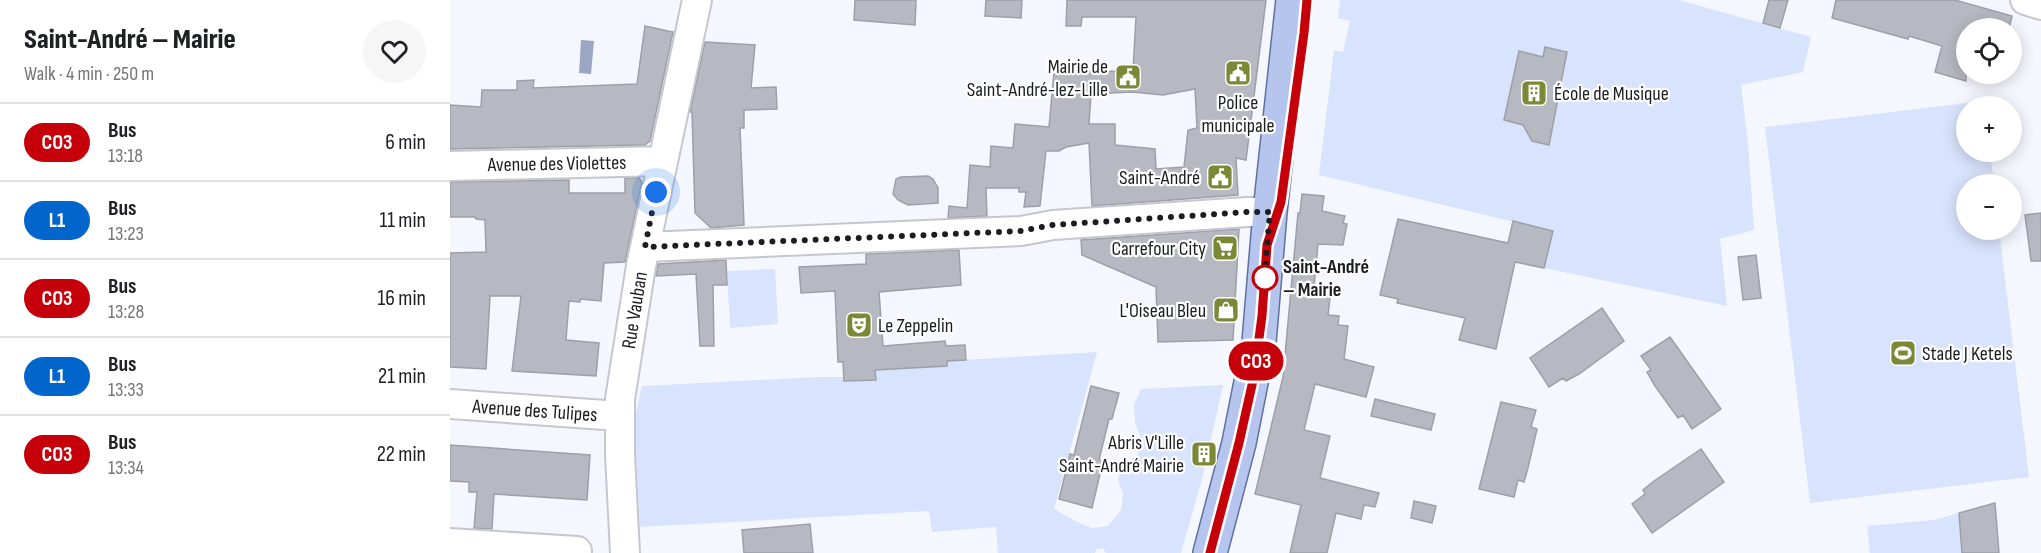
<!DOCTYPE html>
<html lang="en">
<head>
<meta charset="utf-8">
<style>
	:root { --surface:#fff; --page:#f6f6f6; --text:#202124; --muted:#757577; --line:#e0e0e0 }
	body { margin:0; font-family:"Sofia Sans Condensed",sans-serif; background:var(--page); color:var(--text); height:100vh; display:flex; flex-direction:column; font-size:22px; white-space:nowrap }
	* { box-sizing:border-box; margin:0 }
	p { font-size:20px; color:var(--muted) }
	.icon { flex:none; width:33px; height:33px; fill:none; stroke:currentColor; stroke-width:2; stroke-linecap:round; stroke-linejoin:round }
	.map { position:relative; flex:1; overflow:hidden }
	.sheet { display:flex; flex-direction:column; background:var(--surface); width:450px }
	.sheet>* { flex:none }
	.badge { padding:0 12px; border-radius:20px; font-size:21px; line-height:39px }
	.buttons { position:absolute; left:1506px; top:18px; display:grid; gap:12px }
	.buttons a { display:grid; place-items:center; width:66px; height:66px; border-radius:50%; background:var(--surface); box-shadow:0 3px 15px #0003; font-size:30px }
	.you { position:absolute; width:30px; height:30px; margin:-15px; border:4px solid #fff; border-radius:50%; background:#1a73e8; box-shadow:0 0 0 9px #1a73e833 }
	.map>.badge { position:absolute; translate:-50% -50%; box-shadow:0 0 0 3px #fff }
	.round { display:grid; place-items:center; flex:none; width:63px; height:63px; border-radius:32px; background:var(--page) }
	.head { display:flex; align-items:center; justify-content:space-between; height:102px; padding:0 24px }
	h1 { font-size:28px; font-weight:800; line-height:45px }
	ul { padding:0; list-style:none }
	li { display:flex; align-items:center; gap:18px; height:78px; padding:0 24px; border-top:2px solid var(--line) }
	li div { flex:1 }
	li b { display:block; font-size:22px }
	li em { font-style:normal }
	li .badge { min-width:66px; font-weight:700; text-align:center }
	main { display:flex; flex:1; min-height:0 }
	.map>svg:first-child { display:block }
	.green { fill:#d8e3fd }
	.water { fill:#9ba6c2 }
	.building { fill:#b6b9c1; stroke:#9da0a7; stroke-width:1.5; fill-rule:evenodd }
	.lines { fill:none; stroke-linecap:round; stroke-linejoin:round }
	.minor-casing { stroke:#c4c7cf; stroke-width:32 }
	.major-casing { stroke:#60719e; stroke-width:36 }
	.minor { stroke:#fff; stroke-width:28 }
	.major { stroke:#b5c5ee; stroke-width:33 }
	.line-casing { stroke:#fff; stroke-width:14 }
	.line { stroke:#c5000a; stroke-width:9 }
	.walk { stroke:#1c1d20; stroke-width:6; stroke-dasharray:0 10.8 }
	.stop-dot { fill:#fff; stroke:#c5000a; stroke-width:3 }
	.labels { text-anchor:middle; stroke-width:4.5; stroke-linejoin:round; paint-order:stroke }
	.poi-label { font-size:20px; fill:#1c1d20; stroke:#fff; text-anchor:end }
	.street-label { font-size:20px; fill:#1c1d20; stroke:#fff }
	.stop-label { font-size:20px; font-weight:bold; fill:#1c1d20; stroke:#fff; text-anchor:start }
</style>
</head>
<body>
<main>
<section class="sheet">
<div class="head"><div><h1>Saint-André – Mairie</h1><p>Walk · 4 min · 250 m</p></div><a class="round"><svg class="icon" aria-label="heart" viewBox="0 0 24 24"><path d="M12 20l-8-8c-3-5 5-10 8-4 3-6 11-1 8 4z"/></svg></a></div>
<ul>
<li><span class="badge" style="background:#c5000a;color:#fff">CO3</span><div><b>Bus</b><p>13:18</p></div><em>6 min</em></li>
<li><span class="badge" style="background:#06c;color:#fff">L1</span><div><b>Bus</b><p>13:23</p></div><em>11 min</em></li>
<li><span class="badge" style="background:#c5000a;color:#fff">CO3</span><div><b>Bus</b><p>13:28</p></div><em>16 min</em></li>
<li><span class="badge" style="background:#06c;color:#fff">L1</span><div><b>Bus</b><p>13:33</p></div><em>21 min</em></li>
<li><span class="badge" style="background:#c5000a;color:#fff">CO3</span><div><b>Bus</b><p>13:34</p></div><em>22 min</em></li>
</ul>
</section>
<div class="map">
<svg width="1591" height="553" viewBox="0 0 1591 553">
	<rect width="100%" height="100%" fill="#f5f7fe"/>
	<!-- green -->
	<path class="green" d="M890 0H1229L1361 37 1353 72 1291 85 1298 143 1304 230 1270 239 1277 306 1094 268 1102 231 869 175 884 50 893 52 900 21 888 18Z
		M1534 101 1535 106H1516V152H1540L1544 184H1516V230H1549L1579 477 1360 503 1315 127Z
		M325 269 328 324 280 328 277 271Z
		M647 352 604 509 627 522 642 528 658 526 671 510 673 494 668 480 671 467 688 454 691 438 685 423 684 405 691 389 773 385 752 479 731 553H656L653 548 647 549 645 553H548L546 527 482 532 479 511 190 527 184 421 192 386 370 377H393L394 381 425 380V370L497 366V361Z
		M1509 513 1512 553H1420L1417 526 1484 520Z"/>
	<!-- water -->
	<path class="water" d="M131 40 144 41 141 74 129 73Z"/>
	<!-- building -->
	<path class="building" d="M405 0H466L465 25 404 20Z
		M536 0H572L571 18 535 16Z
		M617 0H816L796 160 786 158 788 195 642 206 639 143 616 147 609 151H596L590 206 574 207 576 192H569V188H536L537 216 498 218 499 206 517 208 520 165 540 167 541 146 563 148 565 124 599 127 604 72 683 71 686 17H632L631 26H616ZM745 89 747 128 738 130 734 167 706 169 705 149 665 145V124H639L641 94 682 92 713 95Z
		M1319 0H1338L1330 28 1313 23Z
		M1386 0H1505L1562 16 1559 28H1516V81L1485 72 1492 46 1459 36 1458 39 1382 18Z
		M195 26 223 32 200 141 195 145 0 149V105L31 107 32 90H67V81L84 80 83 88 187 84Z
		M255 42 305 45 301 88 326 87 327 109 294 110V128H290L294 225 261 228 245 213 242 112H240Z
		M1095 47 1117 52 1099 145 1082 141 1073 125 1054 120 1069 51 1093 57Z
		M478 176 483 179 488 188V203L458 205 448 200 443 194 446 179 451 177Z
		M175 178H189L192 182 175 262 154 263 151 301 130 299V302L119 301 116 340 149 343 146 376 62 371 71 296H40L36 369 0 367V253L36 252 35 220 26 219 25 217H0V182L119 180V193H175Z
		M852 194 874 196 872 211 895 216 893 223 897 224 893 245 868 244 864 288 881 290 878 315 889 316 888 325 898 326 894 359 924 367 916 397 865 384 854 430 880 436 870 478 929 493 925 507 914 505 911 519 886 513 877 553H840L851 505 805 494 833 377 848 213H850Z
		M1591 213V261H1581L1575 215Z
		M948 219 1058 243 1063 221 1103 231 1094 268 1065 262 1046 349 1009 340 1015 318 947 303 948 299 930 295Z
		M789 229 783 340 708 342 706 287 632 255 631 240Z
		M509 250 511 285 429 292 433 346 495 341 496 346 515 345 516 360 497 361V366L425 370 426 380 394 381 393 362H388L385 291 351 293 349 267 416 264V254Z
		M1306 255 1311 298 1293 300 1288 257Z
		M276 260 277 285H263L264 346H250L246 274 206 276 208 264Z
		M1152 308 1174 341 1129 374 1116 381 1113 378 1099 387 1080 358Z
		M1220 337 1271 409 1242 429 1233 415 1228 418 1205 386 1197 372 1201 370 1191 356Z
		M641 386 669 393 662 419H659L649 460 653 461 642 508 609 499 620 454 624 455Z
		M925 399 985 414 981 430 921 416Z
		M1051 402 1086 410 1081 427 1087 429 1078 468 1074 482 1068 480 1064 497 1029 489Z
		M0 445 140 455 137 500 44 494 42 529 24 528 27 492H19V482L0 481Z
		M1251 449 1274 482 1202 533 1182 504 1195 494 1193 490 1204 481Z
		M964 501 986 506 982 523 961 518Z
		M1545 503 1549 553H1512L1509 513Z
		M360 524 363 553H294L292 530Z"/>
	<g class="lines">
		<defs>
			<path id="minor" d="M1575 0 1591 5
				M0 166 213 161
				M195 247 571 231 603 225 797 212H820
				M0 404 169 416
				M0 543 127 551
				M175 553 170 455V399L191 266 247 0"/>
			<path id="major" d="M760 553 789 443 809 342 820 212 843 0"/>
		</defs>
		<!-- minor casing -->
		<use href="#minor" class="minor-casing"/>
		<!-- major casing -->
		<use href="#major" class="major-casing"/>
		<!-- minor -->
		<use href="#minor" class="minor"/>
		<!-- major -->
		<use href="#major" class="major"/>
	</g>
	<g class="lines">
		<defs>
			<path id="line" d="M760 553 789 443 804 376 812 316 817 245 831 202 854 33 857 0"/>
		</defs>
		<!-- line casing -->
		<use href="#line" class="line-casing"/>
		<!-- line -->
		<use href="#line" class="line"/>
		<!-- walk -->
		<path class="walk" d="M206 192 195 247 571 231 603 225 797 212H820L814 282 815 278"/>
	</g>
	<!-- icons -->
	<defs>
		<symbol id="civic-square" viewBox="-11 -11 22 22"><rect x="-9" y="-9" width="18" height="18" rx="4" fill="#7b8836" stroke="#fff"/><path d="M-.6-6.5H3V-4.5H.6V-3L4-1V1h2V6H-6V1h2V-1L-.6-3ZM-1.2 2.5V6h2.4V2.5Z" fill="#fff"/></symbol>
		<symbol id="building-square" viewBox="-11 -11 22 22"><rect x="-9" y="-9" width="18" height="18" rx="4" fill="#7b8836" stroke="#fff"/><path d="M-4-6H4V6H1V3H-1V6H-4ZM-2.5-4.3h1.7v1.8h-1.7ZM.8-4.3h1.7v1.8H.8ZM-2.5-1h1.7V.8h-1.7ZM.8-1h1.7V.8H.8Z" fill="#fff"/></symbol>
		<symbol id="supermarket-square" viewBox="-11 -11 22 22"><rect x="-9" y="-9" width="18" height="18" rx="4" fill="#7b8836" stroke="#fff"/><path d="M-6-5.5h2.5l.6 2H6L4.5 2H-2.5L-4.4-4H-6ZM-1.5 3.2a1.3 1.3 0 1 0 .1 0ZM3 3.2a1.3 1.3 0 1 0 .1 0Z" fill="#fff"/></symbol>
		<symbol id="shop-square" viewBox="-11 -11 22 22"><rect x="-9" y="-9" width="18" height="18" rx="4" fill="#7b8836" stroke="#fff"/><path d="M-5-2.5h2.3a2.7 3.5 0 0 1 5.4 0H5L5.5 6h-11ZM-1.5-2.5h3a1.5 2.3 0 0 0-3 0Z" fill="#fff"/></symbol>
		<symbol id="theatre-square" viewBox="-11 -11 22 22"><rect x="-9" y="-9" width="18" height="18" rx="4" fill="#7b8836" stroke="#fff"/><path d="M-5-5.5Q0-4 5-5.5V0Q5 5 0 6Q-5 5-5 0ZM-3.3-2.5H-1v1.5H-3.3ZM1-2.5H3.3v1.5H1ZM-2.8 1Q0 5.5 2.8 1Z" fill="#fff"/></symbol>
		<symbol id="stadium-square" viewBox="-11 -11 22 22"><rect x="-9" y="-9" width="18" height="18" rx="4" fill="#7b8836" stroke="#fff"/><path d="M0-5a6.5 5 0 1 0 0 10a6.5 5 0 1 0 0-10ZM-3.5-1.8h7v3.6h-7Z" fill="#fff"/></symbol>
	</defs>
	<g fill-rule="evenodd">
		<use href="#civic-square" x="773" y="58" width="30" height="30"/>
		<use href="#civic-square" x="663" y="62" width="30" height="30"/>
		<use href="#building-square" x="1069" y="78" width="30" height="30"/>
		<use href="#civic-square" x="755" y="162" width="30" height="30"/>
		<use href="#supermarket-square" x="760" y="233" width="30" height="30"/>
		<use href="#shop-square" x="761" y="295" width="30" height="30"/>
		<use href="#theatre-square" x="394" y="310" width="30" height="30"/>
		<use href="#stadium-square" x="1438" y="338" width="30" height="30"/>
		<use href="#building-square" x="739" y="439" width="30" height="30"/>
	</g>
	<!-- markers -->
	<circle class="stop-dot" cx="815" cy="278" r="12"/>
	<g class="labels">
		<!-- poi labels -->
		<g class="poi-label">
			<text x="658" y="73">Mairie de<tspan x="658" dy="23">Saint-André-lez-Lille</tspan></text>
			<text x="1104" y="100" text-anchor="start">École de Musique</text>
			<text x="788" y="109" text-anchor="middle">Police<tspan x="788" dy="23">municipale</tspan></text>
			<text x="750" y="184">Saint-André</text>
			<text x="756" y="255">Carrefour City</text>
			<text x="756" y="317">L'Oiseau Bleu</text>
			<text x="428" y="332" text-anchor="start">Le Zeppelin</text>
			<text x="1472" y="360" text-anchor="start">Stade J Ketels</text>
			<text x="734" y="449">Abris V'Lille<tspan x="734" dy="23">Saint-André Mairie</tspan></text>
		</g>
		<!-- street labels -->
		<g class="street-label">
			<text transform="translate(107 163) rotate(-1)" y="7">Avenue des Violettes</text>
			<text transform="translate(184 310) rotate(-81)" y="7">Rue Vauban</text>
			<text transform="translate(85 410) rotate(4)" y="7">Avenue des Tulipes</text>
		</g>
		<!-- stop labels -->
		<g class="stop-label">
			<text x="833" y="273">Saint-André<tspan x="833" dy="23">– Mairie</tspan></text>
		</g>
	</g>
</svg>
<div class="buttons">
<a><svg class="icon" aria-label="locate" viewBox="0 0 24 24"><circle cx="12" cy="12" r="6"/><path d="M12 2v4M12 18v4M2 12h4M18 12h4"/></svg></a>
<a>+</a>
<a>−</a>
</div>
<div class="you" style="left:206px;top:192px"></div>
<b class="badge" style="left:806px;top:361px;background:#c5000a;color:#fff">CO3</b>
</div>
</main>
</body>
</html>
